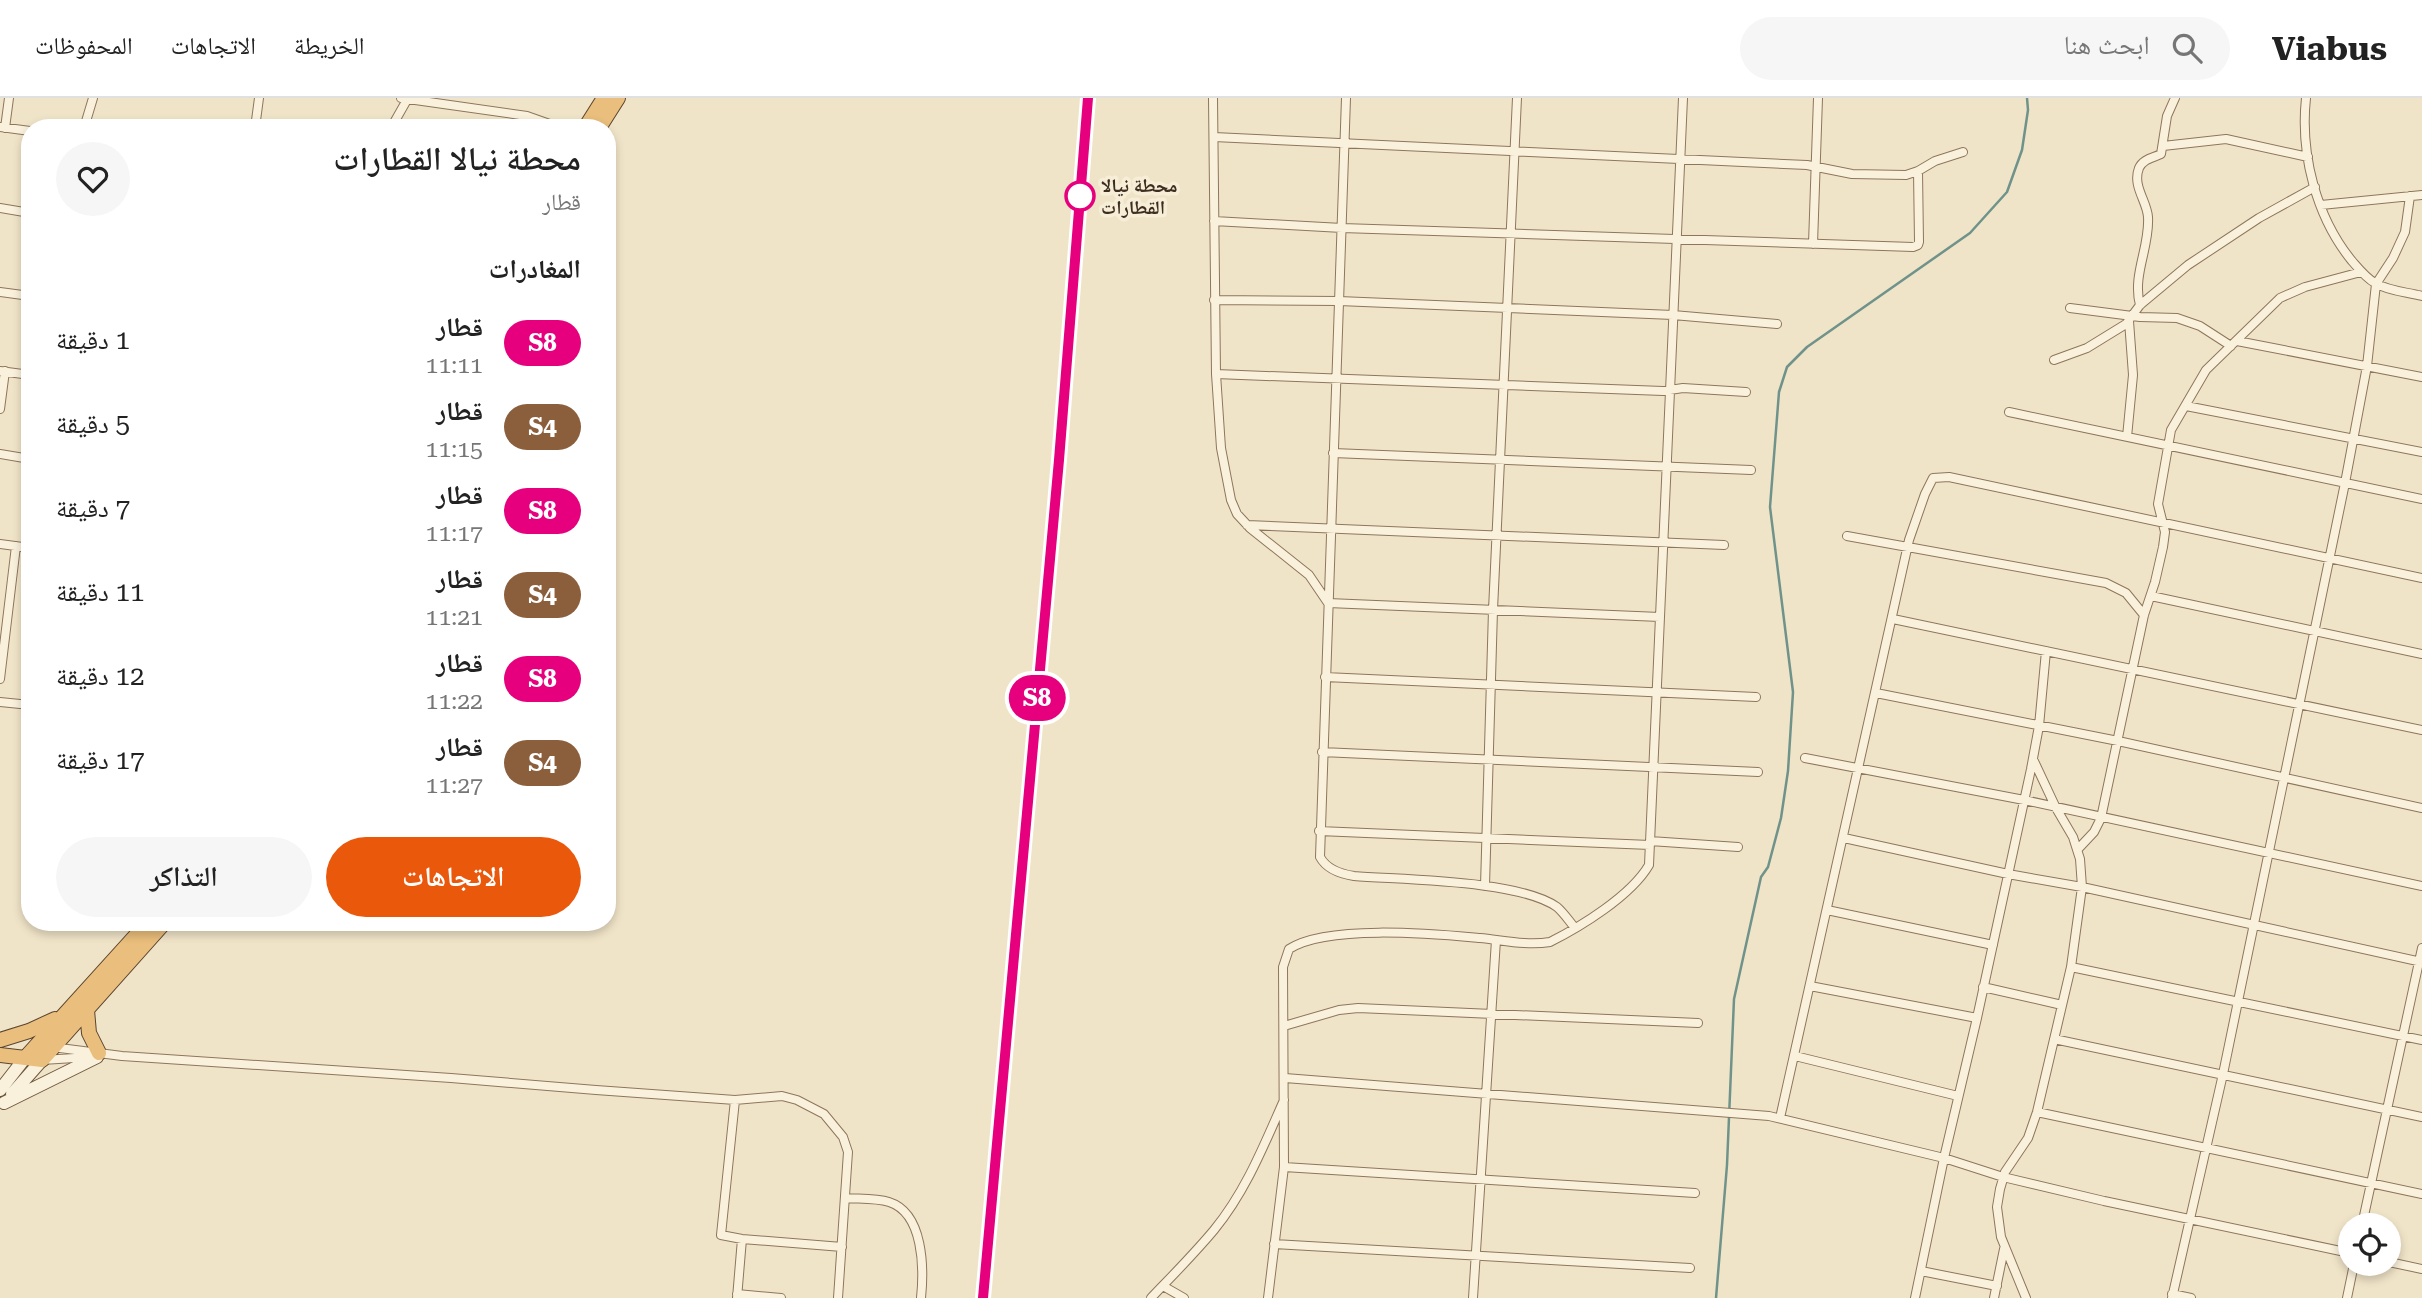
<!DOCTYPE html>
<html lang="ar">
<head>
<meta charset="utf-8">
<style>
	:root { --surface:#fff; --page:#f6f6f6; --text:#222; --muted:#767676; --line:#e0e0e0; --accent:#ea580c }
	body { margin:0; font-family:"Roboto Serif","Noto Naskh Arabic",serif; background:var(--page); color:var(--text); direction:rtl; height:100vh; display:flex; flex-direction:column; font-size:26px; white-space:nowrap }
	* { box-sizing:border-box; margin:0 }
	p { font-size:23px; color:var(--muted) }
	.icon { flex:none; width:38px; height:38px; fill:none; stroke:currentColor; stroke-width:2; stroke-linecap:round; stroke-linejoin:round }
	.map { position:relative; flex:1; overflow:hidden; direction:ltr }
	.details { position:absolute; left:21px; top:21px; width:595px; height:812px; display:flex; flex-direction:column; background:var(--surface); border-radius:28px; box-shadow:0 4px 10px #0003; direction:rtl }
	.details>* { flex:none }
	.badge { padding:0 14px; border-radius:23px; font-size:24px; line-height:46px }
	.buttons { position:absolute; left:2338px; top:1115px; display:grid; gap:14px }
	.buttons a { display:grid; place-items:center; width:63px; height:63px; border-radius:50%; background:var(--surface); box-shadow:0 4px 10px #0003; font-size:35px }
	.map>.badge { position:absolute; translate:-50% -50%; box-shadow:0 0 0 4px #fff }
	h2 { padding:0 35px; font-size:26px; line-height:63px }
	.round { display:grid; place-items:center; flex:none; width:74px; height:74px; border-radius:37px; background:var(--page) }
	.summary { display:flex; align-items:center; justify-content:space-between; height:119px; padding:0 35px }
	h1 { font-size:33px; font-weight:600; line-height:52px }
	.button { display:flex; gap:14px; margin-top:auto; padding:14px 35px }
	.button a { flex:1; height:80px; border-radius:42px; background:var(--accent); color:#fff; font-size:28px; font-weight:600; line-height:80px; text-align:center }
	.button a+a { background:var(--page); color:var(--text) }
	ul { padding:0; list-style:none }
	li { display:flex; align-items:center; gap:21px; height:84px; padding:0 35px }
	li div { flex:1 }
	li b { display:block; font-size:26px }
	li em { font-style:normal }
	li .badge { min-width:77px; font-weight:700; text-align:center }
	header { display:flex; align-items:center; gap:42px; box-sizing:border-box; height:98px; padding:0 35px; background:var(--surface); border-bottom:2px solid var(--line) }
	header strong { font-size:33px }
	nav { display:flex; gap:38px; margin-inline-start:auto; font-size:24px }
	.search { width:490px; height:63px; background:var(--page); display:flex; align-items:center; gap:18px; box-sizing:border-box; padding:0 24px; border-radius:38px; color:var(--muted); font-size:26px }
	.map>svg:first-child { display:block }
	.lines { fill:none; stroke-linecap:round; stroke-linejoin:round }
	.stream { stroke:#6f938a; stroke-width:2.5 }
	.minor-casing { stroke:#8d765c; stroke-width:10 }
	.secondary-casing { stroke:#6f573f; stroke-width:14 }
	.trunk-casing { stroke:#5b4430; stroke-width:16 }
	.minor { stroke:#faf1dc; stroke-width:8 }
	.secondary { stroke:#faf1dc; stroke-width:12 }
	.trunk { stroke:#eabe7c; stroke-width:14 }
	.rail-casing { stroke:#3d2e20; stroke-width:5 }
	.rail { stroke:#f7eed8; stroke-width:2.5; stroke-dasharray:8; stroke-linecap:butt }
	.line-casing { stroke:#fff; stroke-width:16 }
	.line { stroke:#e6007e; stroke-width:10 }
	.stop-dot { fill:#fff; stroke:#e6007e; stroke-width:3.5 }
	.labels { text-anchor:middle; stroke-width:7; stroke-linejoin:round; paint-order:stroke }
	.stop-label { font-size:19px; font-weight:bold; fill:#3d2e20; stroke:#f7eed8; text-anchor:start }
</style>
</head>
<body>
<header>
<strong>Viabus</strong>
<div class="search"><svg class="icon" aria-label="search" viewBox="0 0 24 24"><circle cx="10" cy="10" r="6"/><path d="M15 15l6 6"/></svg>ابحث هنا</div>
<nav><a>الخريطة</a><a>الاتجاهات</a><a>المحفوظات</a></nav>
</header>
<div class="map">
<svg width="2422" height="1200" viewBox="0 0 2422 1200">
	<rect width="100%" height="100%" fill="#f0e4c8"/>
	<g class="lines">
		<!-- stream -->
		<path class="stream" d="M1716 1200 1727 1067 1734 901 1761 779 1768 769 1781 720 1788 673 1793 594 1770 409 1779 294 1787 269 1807 249 1970 135 2007 94 2022 52 2028 12 2027 0"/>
		<defs>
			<path id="minor" d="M401 0 527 18 561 30
				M1213 0 1216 276 1221 350 1231 402 1237 416 1250 430 1309 477 1328 505 1660 519
				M1346 0 1320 759C1327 772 1341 776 1354 778 1404 782 1519 782 1557 809 1564 815 1569 823 1575 830
				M2306 0C2300 56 2316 119 2352 163 2359 171 2366 180 2375 185 2388 193 2407 194 2422 198
				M0 29 30 33
				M5 30 9 0
				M84 30 93 0
				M255 30 259 0
				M391 30 408 0
				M1214 39 1807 67 1852 76 1906 77 1918 73 1935 63 1963 54
				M2163 48 2226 41 2308 59
				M2321 107 2422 97
				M0 110 30 115
				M1214 123 1342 130 1913 149 1918 147 1919 144 1918 73
				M1813 146 1818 0
				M0 194 30 198
				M1214 202 1339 203 1673 217 1777 226
				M2140 207C2132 177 2150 149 2148 119 2147 103 2132 88 2139 70 2143 61 2153 60 2161 56L2167 18 2175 0
				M2070 210 2140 219 2177 220 2200 228 2231 248
				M2237 243 2422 279
				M2054 262 2087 250 2126 226 2140 207 2188 167 2259 120 2315 89
				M0 273 30 277
				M1216 276 1663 293 1683 290 1746 294
				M2186 308 2422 354
				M0 311 5 273
				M2009 314 2422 401
				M2127 339 2133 277 2129 223
				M1333 355 1751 372
				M0 356 30 361
				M1247 427 1724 447
				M1847 438 2106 485 2126 495 2144 517
				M0 446 30 450
				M2151 498 2422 556
				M1893 521 2422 632
				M1325 579 1756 599
				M0 581 16 448
				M1876 595 2118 643 2422 710
				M0 604 30 607
				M1322 654 1758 674
				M1805 660 2024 702 2422 788
				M1319 733 1650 747
				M1844 740 2008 776 2082 789 2422 864
				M1650 743 1738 749
				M2078 751 2094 734 2101 720 2144 517 2155 484 2163 449 2165 434 2158 406 2171 332 2206 272 2280 200 2305 189 2361 174
				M1485 788 1493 512 1517 0
				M1827 812 1993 847
				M2071 869 2422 942
				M1810 888 1977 920
				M1983 889 2062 907
				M1284 928 1339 912 1358 910 1698 925
				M2054 941 2422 1019
				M52 949 122 958 451 980 596 992 735 1002 782 998 797 1002 824 1016 843 1039 848 1054 838 1200
				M1795 958 1958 998
				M42 962 91 959
				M1285 980 1769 1018 1944 1060 2003 1079 2104 1103 2350 1155
				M735 1002 721 1137 742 1141 842 1149
				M2037 1014 2422 1096
				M1780 1020 1909 442 1925 396 1933 380 1949 379 2422 480
				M1284 1069 1695 1095
				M846 1100C859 1101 876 1100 889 1104 924 1115 924 1171 921 1200
				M2362 1127 2422 850
				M1274 1146 1690 1170
				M2389 1164 2422 1171
				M1921 1173 1997 1188
				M1163 1188 1184 1200
				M737 1196 781 1200
				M2172 1196 2191 1200
				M737 1200 742 1141
				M1151 1200C1172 1178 1194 1156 1214 1132 1246 1093 1264 1047 1284 1002
				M1268 1200 1284 1069 1283 869 1289 851C1327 826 1434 836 1480 840 1502 842 1527 848 1550 844 1580 829 1631 798 1649 767L1683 0
				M1473 1200 1496 842
				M1915 1200 1944 1060 1977 920 2031 671 2039 628 2046 553
				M1994 1200 2004 1151
				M2026 1200 2001 1139 1997 1109 2000 1091 2005 1074 2028 1040 2037 1014 2071 869 2082 789 2080 761 2073 739 2056 710 2033 661
				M2172 1200 2223 976 2345 385 2367 268 2376 186 2393 160 2405 134 2410 98
				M2347 1200 2354 1166"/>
			<path id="secondary" d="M0 992 25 960
				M12 996 42 962
				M4 1005 97 959"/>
			<path id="trunk" d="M585 30 604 0
				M599 30 618 0
				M87 912 89 935 99 955
				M0 942 29 933 55 921
				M0 957 42 962 165 824
				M25 960 148 824"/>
		</defs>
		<!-- minor casing -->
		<use href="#minor" class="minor-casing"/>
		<!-- secondary casing -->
		<use href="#secondary" class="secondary-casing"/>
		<!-- trunk casing -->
		<use href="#trunk" class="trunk-casing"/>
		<!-- minor -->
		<use href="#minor" class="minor"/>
		<!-- secondary -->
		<use href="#secondary" class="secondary"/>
		<!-- trunk -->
		<use href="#trunk" class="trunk"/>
		<defs>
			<path id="rail" d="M983 1200 1059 362 1088 0"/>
		</defs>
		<!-- rail casing -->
		<use href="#rail" class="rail-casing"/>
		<!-- rail -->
		<use href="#rail" class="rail"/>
	</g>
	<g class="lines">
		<defs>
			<path id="line" d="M983 1200 1059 362 1088 0"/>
		</defs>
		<!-- line casing -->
		<use href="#line" class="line-casing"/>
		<!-- line -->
		<use href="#line" class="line"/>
	</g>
	<!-- markers -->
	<circle class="stop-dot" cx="1080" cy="98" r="14"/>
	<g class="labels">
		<!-- stop labels -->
		<g class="stop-label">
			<text x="1101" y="94">محطة نيالا<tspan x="1101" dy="22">القطارات</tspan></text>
		</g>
	</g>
</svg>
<div class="buttons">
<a><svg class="icon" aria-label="locate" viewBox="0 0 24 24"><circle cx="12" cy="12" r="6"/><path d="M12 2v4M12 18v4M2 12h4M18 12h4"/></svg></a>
</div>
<b class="badge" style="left:1037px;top:600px;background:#e6007e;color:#fff">S8</b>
<section class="details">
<div class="summary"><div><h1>محطة نيالا القطارات</h1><p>قطار</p></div><a class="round"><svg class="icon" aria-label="heart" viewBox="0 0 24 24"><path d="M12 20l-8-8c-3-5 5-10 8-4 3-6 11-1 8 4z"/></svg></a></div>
<h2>المغادرات</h2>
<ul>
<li><span class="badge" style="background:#e6007e;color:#fff">S8</span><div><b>قطار</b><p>11:11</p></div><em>1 دقيقة</em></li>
<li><span class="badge" style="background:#8b5e3c;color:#fff">S4</span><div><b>قطار</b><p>11:15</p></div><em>5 دقيقة</em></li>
<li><span class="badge" style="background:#e6007e;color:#fff">S8</span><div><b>قطار</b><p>11:17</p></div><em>7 دقيقة</em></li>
<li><span class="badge" style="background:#8b5e3c;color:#fff">S4</span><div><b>قطار</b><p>11:21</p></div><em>11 دقيقة</em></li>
<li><span class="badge" style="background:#e6007e;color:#fff">S8</span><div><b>قطار</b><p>11:22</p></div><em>12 دقيقة</em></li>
<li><span class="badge" style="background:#8b5e3c;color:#fff">S4</span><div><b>قطار</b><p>11:27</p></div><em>17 دقيقة</em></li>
</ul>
<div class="button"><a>الاتجاهات</a><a>التذاكر</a></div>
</section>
</div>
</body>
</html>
